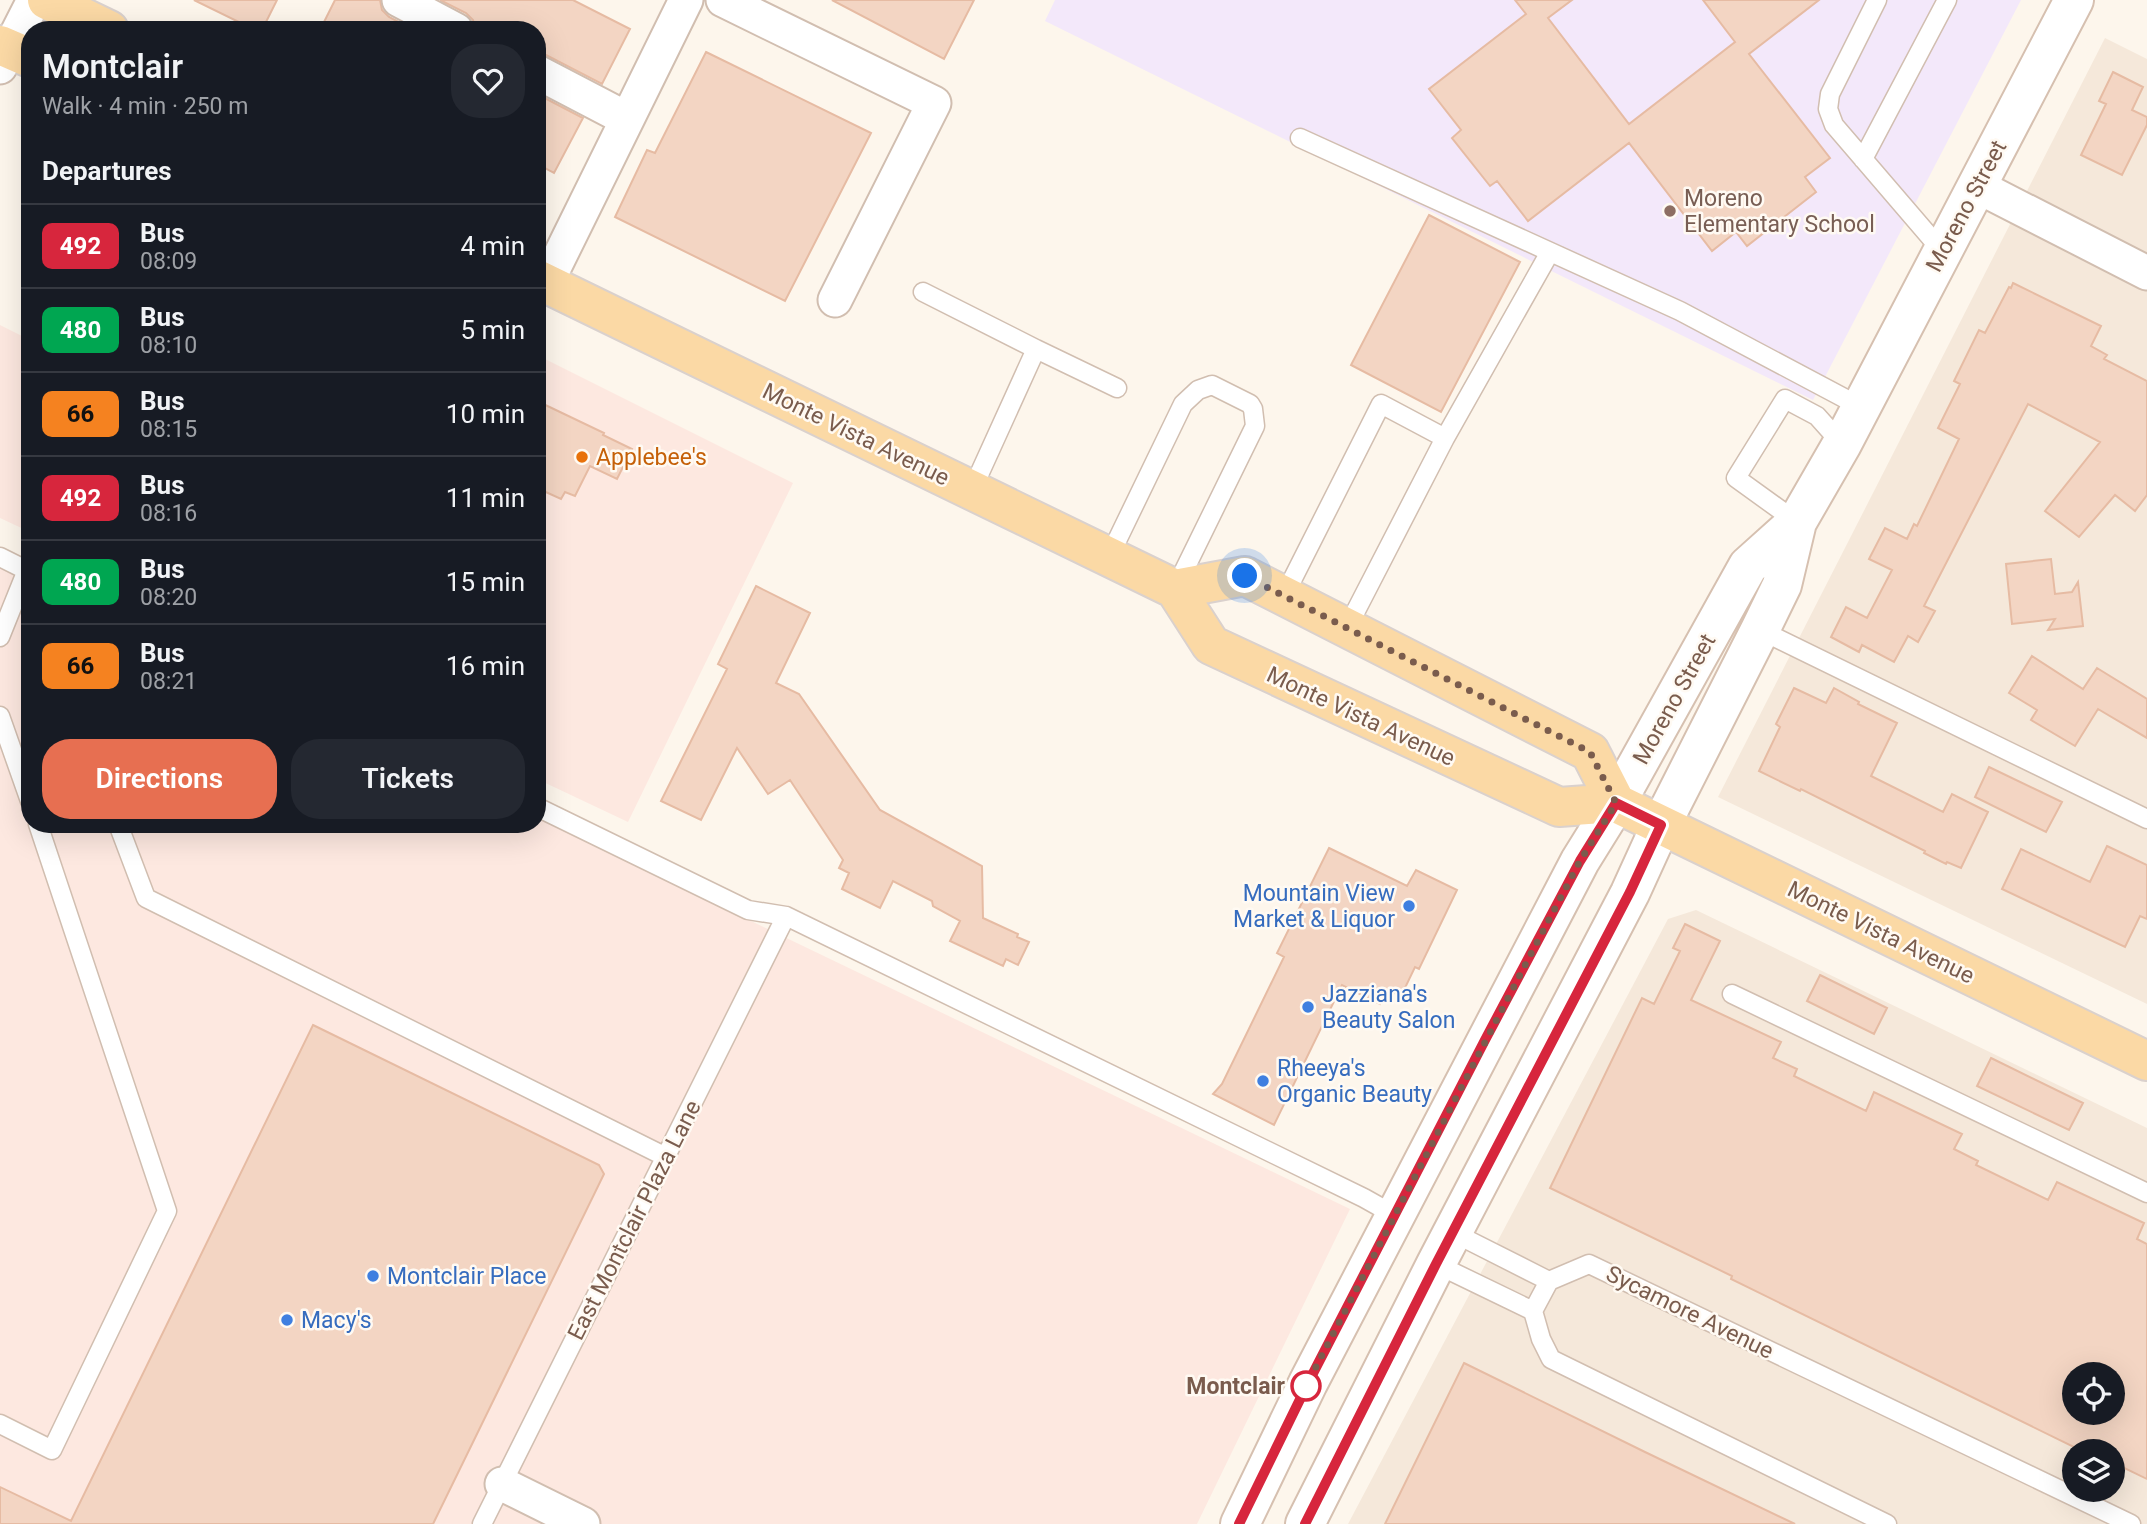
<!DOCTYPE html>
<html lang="en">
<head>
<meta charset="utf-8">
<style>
	:root { --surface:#171b24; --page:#242831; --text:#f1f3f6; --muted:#9ea1a6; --line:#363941; --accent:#e76f51 }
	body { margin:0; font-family:Roboto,sans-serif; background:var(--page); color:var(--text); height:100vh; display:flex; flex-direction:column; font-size:26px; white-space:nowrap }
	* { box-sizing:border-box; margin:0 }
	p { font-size:23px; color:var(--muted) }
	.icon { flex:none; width:38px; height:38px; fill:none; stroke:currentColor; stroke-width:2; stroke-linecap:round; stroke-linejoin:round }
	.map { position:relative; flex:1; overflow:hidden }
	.details { position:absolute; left:21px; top:21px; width:525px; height:812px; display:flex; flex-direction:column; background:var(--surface); border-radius:28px; box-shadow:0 7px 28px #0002 }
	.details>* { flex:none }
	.badge { padding:0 14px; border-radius:10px; font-size:24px; line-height:46px }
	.fabs { position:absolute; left:2062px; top:1362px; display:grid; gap:14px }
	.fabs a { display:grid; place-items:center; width:63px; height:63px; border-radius:50%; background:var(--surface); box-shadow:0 7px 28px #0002; font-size:35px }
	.you { position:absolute; width:35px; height:35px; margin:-18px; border:5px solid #fff; border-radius:50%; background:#1a73e8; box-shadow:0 0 0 10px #1a73e833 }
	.map>.badge { position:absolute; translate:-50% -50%; box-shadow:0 0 0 4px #fff }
	h2 { padding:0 21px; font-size:26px; line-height:63px }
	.round { display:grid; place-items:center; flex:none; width:74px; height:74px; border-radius:28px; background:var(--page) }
	.head { display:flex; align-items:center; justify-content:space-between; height:119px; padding:0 21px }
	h1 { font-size:33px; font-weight:600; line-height:52px }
	.cta { display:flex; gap:14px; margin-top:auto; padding:14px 21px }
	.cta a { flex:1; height:80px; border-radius:28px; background:var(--accent); color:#fff; font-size:28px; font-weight:600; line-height:80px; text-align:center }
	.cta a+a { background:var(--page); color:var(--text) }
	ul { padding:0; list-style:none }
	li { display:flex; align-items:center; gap:21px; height:84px; padding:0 21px; border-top:2px solid var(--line) }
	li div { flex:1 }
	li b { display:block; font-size:26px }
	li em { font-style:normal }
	li .badge { min-width:77px; font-weight:700; text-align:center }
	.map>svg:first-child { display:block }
	.residential { fill:#f5e8da; fill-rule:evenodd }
	.commercial { fill:#fde8e0 }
	.education { fill:#f3e8fa }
	.building { fill:#f3d5c3; stroke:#e6bba3; stroke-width:2; fill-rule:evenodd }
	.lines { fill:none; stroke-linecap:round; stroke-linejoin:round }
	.lane-casing { stroke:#d1beb0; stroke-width:21 }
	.street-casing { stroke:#d1beb0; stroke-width:37 }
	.secondary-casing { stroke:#d6c0b0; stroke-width:42 }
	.primary-casing { stroke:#dad1cd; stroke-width:42 }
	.lane { stroke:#fff; stroke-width:18 }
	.street { stroke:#fff; stroke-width:33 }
	.secondary { stroke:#fff; stroke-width:38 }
	.primary { stroke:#fbd9a5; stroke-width:38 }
	.line-casing { stroke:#fff; stroke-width:16 }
	.line { stroke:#d7263d; stroke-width:10 }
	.walk { stroke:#7a5c4d; stroke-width:7; stroke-dasharray:0 12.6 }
	.education-dot { fill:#8d6e63; stroke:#fffaf3; stroke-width:2.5 }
	.food-dot { fill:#e8710a; stroke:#fffaf3; stroke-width:2.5 }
	.shop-dot { fill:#3f7fe0; stroke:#fffaf3; stroke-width:2.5 }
	.stop-dot { fill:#fff; stroke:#d7263d; stroke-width:3.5 }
	.labels { text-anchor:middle; stroke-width:5; stroke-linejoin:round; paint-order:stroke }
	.education-label { font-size:23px; fill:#785e54; stroke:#fffaf3; text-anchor:start }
	.street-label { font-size:23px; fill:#7a5c4d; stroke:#fffaf3 }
	.food-label { font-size:23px; fill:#c56008; stroke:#fffaf3; text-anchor:start }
	.shop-label { font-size:23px; fill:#366cbe; stroke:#fffaf3; text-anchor:start }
	.stop-label { font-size:23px; font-weight:bold; fill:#7a5c4d; stroke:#fffaf3; text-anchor:end }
</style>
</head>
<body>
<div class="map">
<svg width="2147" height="1524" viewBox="0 0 2147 1524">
	<rect width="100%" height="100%" fill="#fdf6ec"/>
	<!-- residential -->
	<path class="residential" d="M2105 38 2147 59V1004L1718 797Z
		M1696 910 2147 1128V1524H1348L1668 919ZM2074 1374H2112V1412H2074ZM2074 1451H2112V1489H2074Z"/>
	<!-- commercial -->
	<path class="commercial" d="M0 325 30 340V532L0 518Z
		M537 355 793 483 628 822 537 779Z
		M0 559 30 573V824H537V818L1350 1209 1197 1524H0Z"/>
	<!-- education -->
	<path class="education" d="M1055 0H2021L1813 400 1045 21Z"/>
	<!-- building -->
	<path class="building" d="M194 0H277L262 30H255Z
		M335 0H380L382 10 389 17 414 30H320Z
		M440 0H573L630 29 602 84 546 55 537 53V30H475L473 20 466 13Z
		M832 0H974L944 59Z
		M1515 0H1572L1548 18 1629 124 1735 42 1703 0H1819L1749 54 1830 158 1805 177 1816 192 1747 246 1736 232 1712 251 1629 143 1528 221 1497 181 1490 186 1452 138 1461 130 1429 89 1526 14Z
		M706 52 871 133 785 301 615 217 647 150 655 153Z
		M2113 72 2143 87 2132 110 2147 117V125L2122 175 2081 155 2106 104 2099 101Z
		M537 94 583 118 554 173 537 164Z
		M1429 215 1520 262 1441 412 1351 365Z
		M2013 283 2101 326 2091 346 2107 355 2104 359 2147 381V495L2135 511 2115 495 2079 537 2045 511 2100 442 2028 404 1924 606 1935 611 1918 642 1908 636 1894 662 1862 645 1859 652 1831 637 1846 607 1867 618 1892 570 1869 559 1885 528 1907 539 1914 524 1917 526 1959 439 1938 428 1960 384 1954 381 1979 330 1985 333 2009 287 2011 288Z
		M537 401 604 433 603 435 632 449 617 479 590 466 575 496 565 492 561 499 537 488Z
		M2051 559 2055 594 2072 592 2078 582 2083 626 2048 630 2055 619 2012 624 2006 564Z
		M756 586 810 613 776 683 799 694 880 810 982 866 983 918 1018 934 1017 937 1029 942 1018 965 1006 959 1003 966 950 941 960 921 933 906 932 901 893 881 880 908 842 889 849 873 839 868 843 860 790 780 768 794 737 748 701 820 661 801 727 669 718 664Z
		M2032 656 2083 689 2097 668 2147 699V738L2098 709 2075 746 2031 720 2037 710 2009 693Z
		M1794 688 1826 703 1834 688 1859 702 1858 704 1897 723 1871 776 1943 812 1952 794 1988 812 1961 868 1947 862 1946 864 1924 853 1925 851 1801 789 1800 791 1759 771 1780 727 1776 724Z
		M1989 767 2062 802 2046 832 1975 797Z
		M2107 846 2147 865V919L2140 916 2125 947 2002 889 2021 849 2090 882Z
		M1329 848 1407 886 1416 870 1457 890 1419 969 1415 967 1404 990 1383 997 1380 1004 1342 985 1274 1125 1213 1094 1222 1084 1284 957 1277 953Z
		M1685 924 1720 941 1691 1000 1781 1042 1773 1058 1797 1069 1794 1076 1866 1111 1874 1092 1962 1134 1954 1149 1978 1161 1976 1165 2048 1200 2057 1182 2144 1223 2137 1239 2147 1244V1479L2112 1462V1451H2082L1731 1279 1732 1276 1550 1188 1642 998 1654 1004 1680 951 1673 948ZM2074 1374H2112V1412H2074Z
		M1820 975 1887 1008 1874 1034 1807 1001Z
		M313 1025 599 1165 604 1174 433 1524H0V1487L71 1521Z
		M1991 1058 2083 1103 2069 1130 1977 1086Z
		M1464 1363 1645 1452 1795 1524H1385Z"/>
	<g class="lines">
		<defs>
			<path id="lane" d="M1877 0 1830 94 1828 109 1834 125 1943 252
				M1300 138 1680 311 1861 407
				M1863 159 1947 0
				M923 292 1036 349
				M1445 438 1550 252
				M972 490 1036 349 1117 388
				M1797 522 1736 478 1785 399 1817 416 1842 444
				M0 557 30 572
				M1109 557 1183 404 1198 390 1212 385 1250 404 1253 409 1255 426 1176 587
				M1284 596 1381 404 1445 438 1347 628
				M1760 630 2147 819
				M0 637 27 570
				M0 716 30 801
				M537 807 748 910 786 916 1364 1198 1396 1216
				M118 824 146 898 666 1157
				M1732 994 2147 1193
				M1452 1232 1549 1281
				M1436 1264 1533 1311
				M0 1424 52 1450 167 1211 38 824
				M482 1524 786 916
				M1887 1524 1551 1359 1541 1339 1533 1311 1549 1281 1589 1264 2131 1524"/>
			<path id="street" d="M399 0 456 30
				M723 0 934 103 835 300
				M0 67 34 0
				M537 72 627 119
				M1977 186 2147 273
				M546 284 686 0
				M502 1484 583 1524"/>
			<path id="secondary" d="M1240 1524 1308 1383 1580 861 1616 803 1748 566 1797 522
				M1305 1524 1436 1264 1630 893 1661 825 1760 630 1782 585 1797 522 1842 444 2074 0"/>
			<path id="primary" d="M47 0 109 30
				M0 45 30 58
				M537 279 1175 589 1211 645 1559 807 1616 803 2147 1061
				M1175 589 1245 576 1590 752 1616 803"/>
		</defs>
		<!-- lane casing -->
		<use href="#lane" class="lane-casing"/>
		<!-- street casing -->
		<use href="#street" class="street-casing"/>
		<!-- secondary casing -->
		<use href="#secondary" class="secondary-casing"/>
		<!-- primary casing -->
		<use href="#primary" class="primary-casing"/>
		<!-- lane -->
		<use href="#lane" class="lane"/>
		<!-- street -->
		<use href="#street" class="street"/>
		<!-- secondary -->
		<use href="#secondary" class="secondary"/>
		<!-- primary -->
		<use href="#primary" class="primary"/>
	</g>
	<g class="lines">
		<defs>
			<path id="line" d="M1239 1524 1308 1383 1485 1040 1580 861 1616 803 1661 825 1630 892 1436 1264 1305 1524"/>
		</defs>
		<!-- line casing -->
		<use href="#line" class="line-casing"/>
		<!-- line -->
		<use href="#line" class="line"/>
		<!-- walk -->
		<path class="walk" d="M1245 576 1590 752 1616 803 1580 861 1533 950 1306 1386"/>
	</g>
	<!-- markers -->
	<circle class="education-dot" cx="1670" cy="211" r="7"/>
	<circle class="food-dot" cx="582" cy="457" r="7"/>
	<g class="shop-dot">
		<circle cx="1409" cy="906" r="7"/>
		<circle cx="1308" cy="1007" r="7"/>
		<circle cx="1263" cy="1081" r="7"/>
		<circle cx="373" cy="1276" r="7"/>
		<circle cx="287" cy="1320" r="7"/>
	</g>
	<circle class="stop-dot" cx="1306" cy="1386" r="14"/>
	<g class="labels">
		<!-- education labels -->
		<g class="education-label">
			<text x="1684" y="206">Moreno<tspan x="1684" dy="26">Elementary School</tspan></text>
		</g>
		<!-- street labels -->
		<g class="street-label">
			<text transform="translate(1966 206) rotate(-62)" y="8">Moreno Street</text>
			<text transform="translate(856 434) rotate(26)" y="8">Monte Vista Avenue</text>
			<text transform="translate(1674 699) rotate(-61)" y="8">Moreno Street</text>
			<text transform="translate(1361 716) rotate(25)" y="8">Monte Vista Avenue</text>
			<text transform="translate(1881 932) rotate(26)" y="8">Monte Vista Avenue</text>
			<text transform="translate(634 1220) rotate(-63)" y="8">East Montclair Plaza Lane</text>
			<text transform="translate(1690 1312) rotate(26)" y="8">Sycamore Avenue</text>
		</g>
		<!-- food labels -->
		<g class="food-label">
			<text x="596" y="465">Applebee's</text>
		</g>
		<!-- shop labels -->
		<g class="shop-label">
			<text x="1395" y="901" text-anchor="end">Mountain View<tspan x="1395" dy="26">Market &amp; Liquor</tspan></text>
			<text x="1322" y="1002">Jazziana's<tspan x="1322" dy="26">Beauty Salon</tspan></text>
			<text x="1277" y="1076">Rheeya's<tspan x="1277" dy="26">Organic Beauty</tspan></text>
			<text x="387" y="1284">Montclair Place</text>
			<text x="301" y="1328">Macy's</text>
		</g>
		<!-- stop labels -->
		<g class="stop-label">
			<text x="1285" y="1394">Montclair</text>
		</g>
	</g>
</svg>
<div class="fabs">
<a><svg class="icon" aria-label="locate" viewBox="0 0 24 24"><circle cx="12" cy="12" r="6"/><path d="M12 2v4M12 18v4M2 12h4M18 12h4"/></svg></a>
<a><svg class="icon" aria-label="layers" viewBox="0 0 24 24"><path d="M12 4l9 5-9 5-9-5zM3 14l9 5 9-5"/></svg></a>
</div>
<div class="you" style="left:1245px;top:576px"></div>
<section class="details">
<div class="head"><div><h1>Montclair</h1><p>Walk · 4 min · 250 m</p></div><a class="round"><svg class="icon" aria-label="heart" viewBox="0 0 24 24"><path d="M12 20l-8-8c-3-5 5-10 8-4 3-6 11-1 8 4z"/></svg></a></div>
<h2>Departures</h2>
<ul>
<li><span class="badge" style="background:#d7263d;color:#fff">492</span><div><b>Bus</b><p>08:09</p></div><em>4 min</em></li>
<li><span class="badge" style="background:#00a651;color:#fff">480</span><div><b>Bus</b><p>08:10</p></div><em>5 min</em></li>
<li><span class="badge" style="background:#f58220;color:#111">66</span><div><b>Bus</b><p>08:15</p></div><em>10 min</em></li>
<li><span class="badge" style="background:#d7263d;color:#fff">492</span><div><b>Bus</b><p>08:16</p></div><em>11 min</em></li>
<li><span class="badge" style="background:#00a651;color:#fff">480</span><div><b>Bus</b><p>08:20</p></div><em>15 min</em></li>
<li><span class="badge" style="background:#f58220;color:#111">66</span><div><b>Bus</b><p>08:21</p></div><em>16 min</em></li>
</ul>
<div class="cta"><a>Directions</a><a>Tickets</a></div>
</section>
</div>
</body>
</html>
